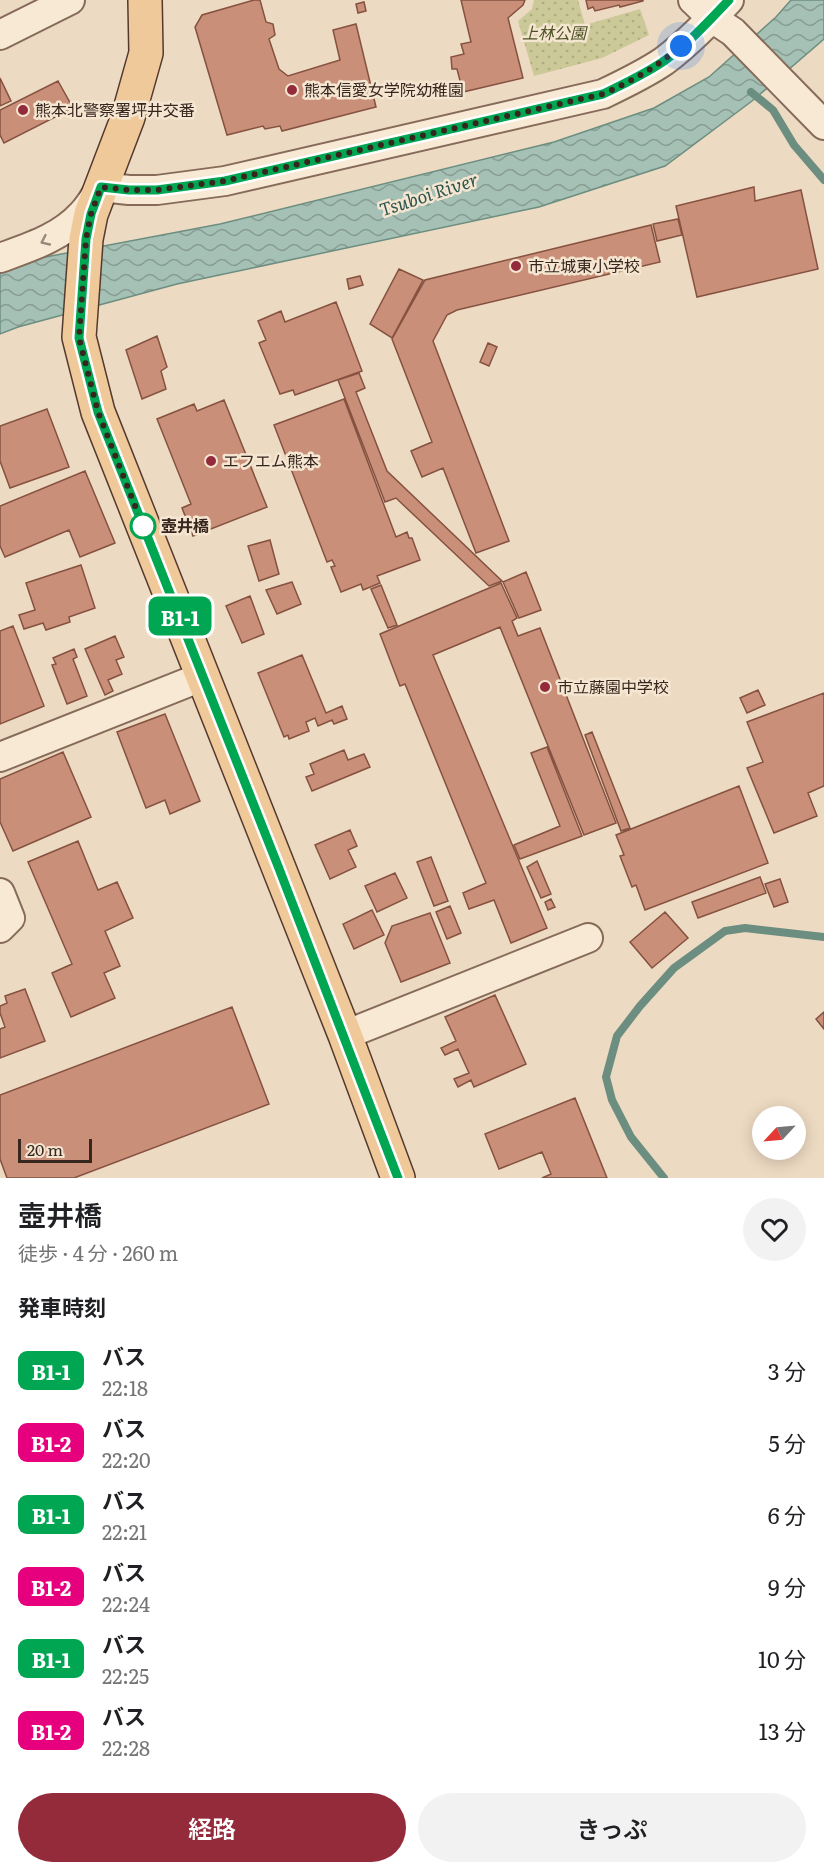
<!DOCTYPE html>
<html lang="ja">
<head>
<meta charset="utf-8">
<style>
	:root { --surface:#fff; --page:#f2f2f2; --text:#202124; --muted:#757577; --accent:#942b3b }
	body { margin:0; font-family:Literata,"Noto Sans JP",serif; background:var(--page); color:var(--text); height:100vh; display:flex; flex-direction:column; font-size:22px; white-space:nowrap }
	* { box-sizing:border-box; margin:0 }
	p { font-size:20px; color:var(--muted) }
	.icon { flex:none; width:33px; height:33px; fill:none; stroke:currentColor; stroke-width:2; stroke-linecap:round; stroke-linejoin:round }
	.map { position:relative; height:1178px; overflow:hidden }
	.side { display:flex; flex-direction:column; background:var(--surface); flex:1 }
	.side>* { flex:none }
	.badge { padding:0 12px; border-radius:9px; font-size:21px; line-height:39px }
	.needle { width:39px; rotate:244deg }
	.controls { position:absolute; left:752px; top:1106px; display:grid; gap:12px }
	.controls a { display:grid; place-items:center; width:54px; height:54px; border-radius:50%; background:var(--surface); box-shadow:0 3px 15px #0003; font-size:30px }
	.scale { position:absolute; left:18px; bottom:15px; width:74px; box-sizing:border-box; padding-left:6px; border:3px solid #37261e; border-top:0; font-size:16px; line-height:21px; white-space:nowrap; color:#37261e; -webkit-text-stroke:4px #f5e6d2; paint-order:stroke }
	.you { position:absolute; width:30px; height:30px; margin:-15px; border:4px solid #fff; border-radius:50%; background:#1a73e8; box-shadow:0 0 0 9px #1a73e833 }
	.map>.badge { position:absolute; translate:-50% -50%; box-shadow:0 0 0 3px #fff }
	h2 { padding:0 18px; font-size:22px; line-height:54px }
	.round { display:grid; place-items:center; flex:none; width:63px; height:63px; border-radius:32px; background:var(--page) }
	.head { display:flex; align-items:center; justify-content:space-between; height:102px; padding:0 18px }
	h1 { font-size:28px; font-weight:600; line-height:45px }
	.cta { display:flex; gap:12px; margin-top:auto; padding:12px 18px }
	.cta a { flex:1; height:69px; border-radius:36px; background:var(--accent); color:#fff; font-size:24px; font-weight:600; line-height:69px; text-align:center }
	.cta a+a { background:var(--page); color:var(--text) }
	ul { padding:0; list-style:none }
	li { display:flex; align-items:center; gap:18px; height:72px; padding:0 18px }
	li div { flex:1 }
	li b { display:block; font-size:22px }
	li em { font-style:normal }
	li .badge { min-width:66px; font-weight:700; text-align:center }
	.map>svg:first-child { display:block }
	.park { fill:url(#park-dots) }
	.water { fill:url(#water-waves); stroke:#6c8e80; stroke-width:1.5 }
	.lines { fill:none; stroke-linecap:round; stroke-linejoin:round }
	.stream { stroke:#6c8e80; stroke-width:8 }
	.building { fill:#ca8f79; stroke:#855240; stroke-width:1.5 }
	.minor-casing { stroke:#876b5a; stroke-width:32 }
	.major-casing { stroke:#543a2e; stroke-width:36 }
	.minor { stroke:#f8e9d5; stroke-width:28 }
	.major { stroke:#f0c99b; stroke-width:33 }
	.oneway { stroke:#98887a }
	.line-casing { stroke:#fff; stroke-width:14 }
	.line { stroke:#00a651; stroke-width:9 }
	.walk { stroke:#37261e; stroke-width:6; stroke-dasharray:0 10.8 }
	.poi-dot { fill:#942b3b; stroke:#f5e6d2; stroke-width:2 }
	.stop-dot { fill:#fff; stroke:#00a651; stroke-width:3 }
	.labels { text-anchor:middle; stroke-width:5; stroke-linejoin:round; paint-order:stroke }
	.park-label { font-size:16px; font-style:italic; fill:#4e5325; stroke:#f5e6d2 }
	.poi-label { font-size:16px; fill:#37261e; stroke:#f5e6d2; text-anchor:start }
	.stop-label { font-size:16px; font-weight:bold; fill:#37261e; stroke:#f5e6d2; text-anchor:start }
	.water-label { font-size:18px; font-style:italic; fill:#2d564e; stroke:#f5e6d2 }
</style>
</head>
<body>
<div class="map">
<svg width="824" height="1178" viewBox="0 0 824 1178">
	<defs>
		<pattern id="park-dots" width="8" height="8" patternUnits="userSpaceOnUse" patternTransform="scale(1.5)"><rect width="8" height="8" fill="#cbc997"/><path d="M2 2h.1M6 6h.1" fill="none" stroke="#afac82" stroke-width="1.8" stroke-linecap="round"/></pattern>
		<pattern id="water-waves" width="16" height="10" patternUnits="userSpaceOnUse" patternTransform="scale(1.5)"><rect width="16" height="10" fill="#a5c0b4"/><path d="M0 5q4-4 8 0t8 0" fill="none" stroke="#879c92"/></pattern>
	</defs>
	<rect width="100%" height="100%" fill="#eddac2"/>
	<!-- park -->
	<path class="park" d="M534 0H578L585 25 640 9 649 35 602 58 534 76 518 21 532 9Z"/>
	<!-- water -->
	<path class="water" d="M791 0H824V39L752 101 665 166 539 207 177 284 18 327 0 334V269L14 263 220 224 554 142 654 108 709 77 776 17Z"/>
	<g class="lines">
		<!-- stream -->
		<path class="stream" d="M751 92 773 110 794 145 824 180
			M664 1178 631 1137 612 1100 606 1077 617 1036 640 1006 674 968 725 931 745 928 824 937"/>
	</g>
	<!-- building -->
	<path class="building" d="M254 0H260L266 22 273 24 275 35 269 39 279 69 288 76 340 60 333 30 356 24 376 107 282 131 280 126 265 129 263 126 227 135 195 27 202 15Z
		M461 0H525L523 5 508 18 523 78 463 92 457 69H452L451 57 464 54 461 44 471 42Z
		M586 0H643V1L620 7 619 5 595 11 593 7 588 9Z
		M364 2 366 11 358 13 356 4Z
		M0 78 11 101 0 106Z
		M58 81 73 108 4 143 0 135V110Z
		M754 187 755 201 801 190 818 269 697 297 676 206Z
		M678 219 682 235 657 241 653 224Z
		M651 225 660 262 457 310 447 315 433 341 509 541 476 553 443 468 422 477 411 451 432 442 392 339 425 280Z
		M399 269 423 280 392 338 370 324Z
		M360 276 363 285 349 289 347 279Z
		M336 302 362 371 295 395 293 390 280 394 259 343 266 340 258 321 281 311 285 322Z
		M157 336 167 367 161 371 166 389 142 399 126 350Z
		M488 343 497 347 489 366 480 362Z
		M359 373 365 388 356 392 387 471 502 581 489 586 396 498 385 502 338 380Z
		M344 399 396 537 407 532 409 538H412L420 560 377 576 380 583 363 590 361 584 341 592 331 567 335 566 332 560 327 562 274 425Z
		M224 400 267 507 193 536 182 508 191 504 157 419 194 404 197 411Z
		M47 409 69 467 10 488 0 461V426Z
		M85 471 115 543 80 557 69 530 5 557 0 546V506Z
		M270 540 279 574 259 581 248 546Z
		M81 565 95 608 69 617 70 622 46 630 43 623 24 629 19 615 35 610 26 583Z
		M526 572 541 610 519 618 503 582Z
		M292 582 301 604 277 614 266 590Z
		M501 583 517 618 512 621 518 636 540 628 616 823 584 835 500 627 433 655 547 928 511 943 494 900 469 909 463 893 486 883 405 684 400 686 380 634Z
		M381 585 397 625 388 628 371 589Z
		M250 596 264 634 242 643 226 606Z
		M13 626 44 706 0 724V631Z
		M115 636 124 657 116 660 122 674 108 680 113 691 105 695 85 649Z
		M74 649 77 657 73 659 87 696 67 704 52 665 56 664 53 658Z
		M302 655 326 713 342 706 347 719 334 724 332 720 318 726 315 718 306 722 309 731 289 739 288 735 284 737 258 673Z
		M758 690 765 705 747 713 740 698Z
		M824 693V786L808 793 817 816 774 833 747 768 763 762 747 722Z
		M165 714 200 801 170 814 165 800 146 808 117 732Z
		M592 732 630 828 621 831 585 735Z
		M547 747 582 836 520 859 514 845 560 826 531 753Z
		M344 750 348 760 364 754 370 767 312 791 306 777 314 774 310 764Z
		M63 752 91 817 13 851 0 822V779Z
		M739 786 768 863 645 910 636 885 632 887 620 856 624 855 616 835Z
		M350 830 357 846 348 850 356 867 330 879 315 845Z
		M78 841 98 890 117 882 133 918 105 931 120 966 104 973 115 998 71 1017 52 973 72 964 28 862Z
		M431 857 448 901 434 906 417 862Z
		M537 861 551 894 541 898 527 867Z
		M395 873 407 898 377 912 365 886Z
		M760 877 766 893 698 918 692 902Z
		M780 879 788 902 774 907 765 884Z
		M551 899 555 907 548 910 545 902Z
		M450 906 461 933 447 939 436 912Z
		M372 910 384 935 354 949 343 924Z
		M665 912 688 938 652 968 630 942Z
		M430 913 450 963 401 982 385 943 392 926Z
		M25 989 45 1041 0 1058V1029L5 1027 0 1013V1006L7 1003 5 996Z
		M495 995 526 1064 474 1087 471 1080 458 1087 454 1079 469 1073 458 1049 445 1055 441 1048 456 1041 445 1017Z
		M232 1007 269 1104 74 1178H7L0 1159V1095Z
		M824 1012V1029L816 1019Z
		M575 1098 607 1178H542L551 1174 542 1152 499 1169 485 1134Z"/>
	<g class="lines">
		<defs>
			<path id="minor" d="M693 0 712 18 733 32 824 125
				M0 35 70 0
				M0 258C30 247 60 238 82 214 90 206 95 196 101 187L129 190H157L225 181 603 94C624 84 645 74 664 61 688 43 709 21 729 0
				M0 757 204 676
				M0 893 10 918 0 928
				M345 1035 588 938"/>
			<path id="major" d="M145 0 146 53 128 117 91 214 86 239 79 337 98 412 345 1035 398 1178"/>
		</defs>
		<!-- minor casing -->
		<use href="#minor" class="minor-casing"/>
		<!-- major casing -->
		<use href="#major" class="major-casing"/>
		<!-- minor -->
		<use href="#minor" class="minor"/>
		<!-- major -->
		<use href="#major" class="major"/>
	</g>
	<!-- one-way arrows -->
	<defs><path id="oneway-chevron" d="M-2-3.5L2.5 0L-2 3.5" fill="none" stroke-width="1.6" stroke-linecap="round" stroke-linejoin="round" transform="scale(1.5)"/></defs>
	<use class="oneway" href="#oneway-chevron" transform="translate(45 241) rotate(155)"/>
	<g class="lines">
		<defs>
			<path id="line" d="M398 1178 278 866 98 412 79 338 86 239 91 214 101 187 129 190H157L225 181 603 94C624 84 645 74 664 61 688 44 709 21 729 0"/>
		</defs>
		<!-- line casing -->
		<use href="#line" class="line-casing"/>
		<!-- line -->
		<use href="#line" class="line"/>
		<!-- walk -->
		<path class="walk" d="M143 526 98 412 79 338 86 239 91 214 101 187 129 190H157L225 181 603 94C632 81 657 67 681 46"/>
	</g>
	<!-- markers -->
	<g class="poi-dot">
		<circle cx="292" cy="90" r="6"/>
		<circle cx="23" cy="110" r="6"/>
		<circle cx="516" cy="266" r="6"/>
		<circle cx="211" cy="461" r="6"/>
		<circle cx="545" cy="687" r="6"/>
	</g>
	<circle class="stop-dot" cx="143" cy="526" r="12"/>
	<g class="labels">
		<!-- park labels -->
		<g class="park-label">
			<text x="554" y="39">上林公園</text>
		</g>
		<!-- poi labels -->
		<g class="poi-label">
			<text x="304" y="96">熊本信愛女学院幼稚園</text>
			<text x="35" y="116">熊本北警察署坪井交番</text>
			<text x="528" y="272">市立城東小学校</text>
			<text x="223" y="467">エフエム熊本</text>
			<text x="557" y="693">市立藤園中学校</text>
		</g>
		<!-- stop labels -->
		<g class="stop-label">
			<text x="161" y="532">壺井橋</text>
		</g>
		<!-- water labels -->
		<g class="water-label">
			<text transform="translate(429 195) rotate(-18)" y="6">Tsuboi River</text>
		</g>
	</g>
</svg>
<div class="controls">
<a><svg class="needle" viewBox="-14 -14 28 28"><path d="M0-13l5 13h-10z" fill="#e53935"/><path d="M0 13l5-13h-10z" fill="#757577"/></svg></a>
</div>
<div class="scale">20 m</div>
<div class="you" style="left:681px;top:46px"></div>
<b class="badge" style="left:180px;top:616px;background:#00a651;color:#fff">B1-1</b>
</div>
<section class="side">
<div class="head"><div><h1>壺井橋</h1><p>徒歩 · 4 分 · 260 m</p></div><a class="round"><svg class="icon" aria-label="heart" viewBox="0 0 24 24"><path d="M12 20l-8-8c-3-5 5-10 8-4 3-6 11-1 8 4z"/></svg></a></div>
<h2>発車時刻</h2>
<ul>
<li><span class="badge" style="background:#00a651;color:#fff">B1-1</span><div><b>バス</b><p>22:18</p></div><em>3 分</em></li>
<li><span class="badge" style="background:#e6007e;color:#fff">B1-2</span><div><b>バス</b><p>22:20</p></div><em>5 分</em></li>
<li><span class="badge" style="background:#00a651;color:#fff">B1-1</span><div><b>バス</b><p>22:21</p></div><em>6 分</em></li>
<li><span class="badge" style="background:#e6007e;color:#fff">B1-2</span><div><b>バス</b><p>22:24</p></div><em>9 分</em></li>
<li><span class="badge" style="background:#00a651;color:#fff">B1-1</span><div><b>バス</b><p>22:25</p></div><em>10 分</em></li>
<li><span class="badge" style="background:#e6007e;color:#fff">B1-2</span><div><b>バス</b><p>22:28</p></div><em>13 分</em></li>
</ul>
<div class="cta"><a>経路</a><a>きっぷ</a></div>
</section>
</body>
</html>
